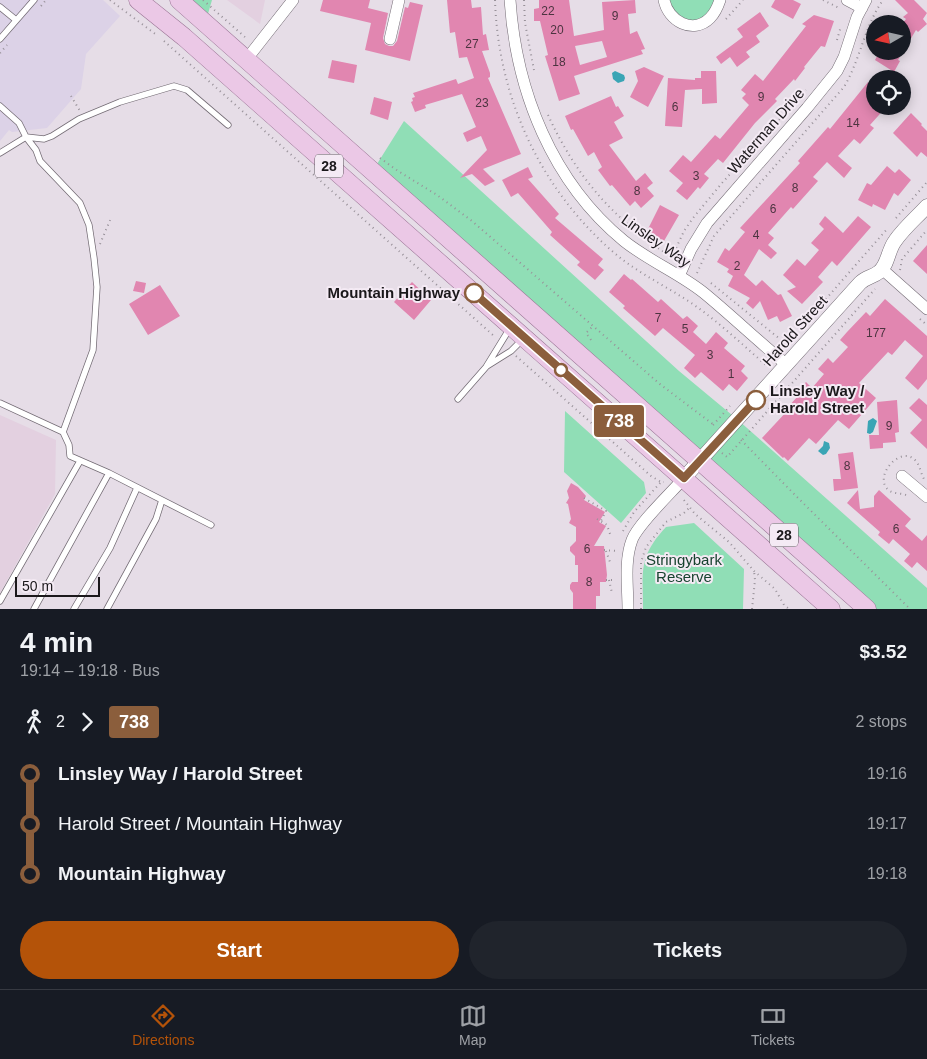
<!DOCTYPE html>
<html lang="en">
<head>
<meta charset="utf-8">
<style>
	:root { --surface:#171b24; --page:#20242c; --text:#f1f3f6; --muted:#9ea1a6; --line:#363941; --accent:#b45309 }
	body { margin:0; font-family:Arial,sans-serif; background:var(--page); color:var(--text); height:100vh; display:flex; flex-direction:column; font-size:19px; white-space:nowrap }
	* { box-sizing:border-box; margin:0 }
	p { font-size:16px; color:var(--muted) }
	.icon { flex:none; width:28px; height:28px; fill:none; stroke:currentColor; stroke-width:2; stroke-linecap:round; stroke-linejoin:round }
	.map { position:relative; height:609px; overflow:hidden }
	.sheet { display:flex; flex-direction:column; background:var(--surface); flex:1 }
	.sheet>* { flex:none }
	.badge { padding:0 10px; border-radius:4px; font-size:18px; line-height:32px }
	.needle { width:32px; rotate:261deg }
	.tools { position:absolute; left:866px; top:15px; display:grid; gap:10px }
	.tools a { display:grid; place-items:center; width:45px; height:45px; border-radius:50%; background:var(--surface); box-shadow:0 2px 12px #0003; font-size:25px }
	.scale { position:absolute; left:15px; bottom:12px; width:85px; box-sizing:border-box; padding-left:5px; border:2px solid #1b181b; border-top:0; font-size:14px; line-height:18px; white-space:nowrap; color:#1b181b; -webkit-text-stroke:4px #f4eaf4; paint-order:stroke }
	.map>.badge { position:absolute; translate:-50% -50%; box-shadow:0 0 0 2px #fff }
	.legs { display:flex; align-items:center; gap:8px; height:55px; padding:0 20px; font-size:16px }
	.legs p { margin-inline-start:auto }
	.head { display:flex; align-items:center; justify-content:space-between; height:85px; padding:0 20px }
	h1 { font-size:28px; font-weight:700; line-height:38px }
	.cta { display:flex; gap:10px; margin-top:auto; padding:10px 20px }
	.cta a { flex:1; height:58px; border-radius:30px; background:var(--accent); color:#fff; font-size:20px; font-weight:700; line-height:58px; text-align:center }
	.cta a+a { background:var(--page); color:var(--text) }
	ul { padding:0 20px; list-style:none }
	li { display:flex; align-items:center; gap:18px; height:50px; font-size:19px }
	li i { display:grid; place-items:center; width:8px; height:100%; margin:0 6px; background:currentColor }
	li i::after { content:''; width:12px; height:12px; margin:-6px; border:4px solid; border-radius:50%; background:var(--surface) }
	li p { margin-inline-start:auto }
	li:first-child i { background:linear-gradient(#0000 50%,currentColor 0) }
	li:last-child i { background:linear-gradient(currentColor 50%,#0000 0) }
	.dock { display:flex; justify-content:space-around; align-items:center; height:70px; border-top:1px solid var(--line); background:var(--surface); font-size:14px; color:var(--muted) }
	.dock a { display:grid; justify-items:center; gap:2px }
	.dock .on { color:var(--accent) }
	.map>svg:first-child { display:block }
	.industrial { fill:#e3d0e0 }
	.medical { fill:#dcd2e7 }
	.green { fill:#90deb6 }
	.water { fill:#3aa5b5 }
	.building { fill:#e186b0; fill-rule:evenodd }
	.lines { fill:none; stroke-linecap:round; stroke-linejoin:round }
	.service-casing { stroke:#746c75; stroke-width:7 }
	.minor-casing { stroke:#746c75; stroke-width:12 }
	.tertiary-casing { stroke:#746c75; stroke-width:15 }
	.primary-casing { stroke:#997394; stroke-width:19 }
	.path { stroke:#989199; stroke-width:2; stroke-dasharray:1 4; stroke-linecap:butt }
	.service { stroke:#fff; stroke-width:5.5 }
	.minor { stroke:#fff; stroke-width:11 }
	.tertiary { stroke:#fff; stroke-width:14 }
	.primary { stroke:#ebc8e6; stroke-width:18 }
	.line-1-casing { stroke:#fff; stroke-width:11 }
	.line-1 { stroke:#8b5e3c; stroke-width:8 }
	.stop-1-dot { fill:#fff; stroke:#8b5e3c; stroke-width:2.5 }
	.labels { text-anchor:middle; stroke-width:4; stroke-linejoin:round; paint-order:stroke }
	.number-label { font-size:12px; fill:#4c3440 }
	.shield { fill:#f4eaf4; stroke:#5c575c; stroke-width:1 }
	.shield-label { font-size:14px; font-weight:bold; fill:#1b181b }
	.street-label { font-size:15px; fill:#1b181b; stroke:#f4eaf4 }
	.stop-label { font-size:15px; font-weight:bold; fill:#1b181b; stroke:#f4eaf4; text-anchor:end }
	.park-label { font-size:15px; fill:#17432f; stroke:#f4eaf4 }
</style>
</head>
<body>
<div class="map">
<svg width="927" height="609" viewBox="0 0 927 609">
	<rect width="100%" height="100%" fill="#e6dde7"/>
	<!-- industrial -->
	<path class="industrial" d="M227 0H265L260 24Z
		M0 415 56 440 55 494 0 593Z"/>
	<!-- medical -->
	<path class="medical" d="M0 0H103L120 16 86 54 81 89 47 128 12 132 9 130 0 141Z"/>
	<!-- green -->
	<path class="green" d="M179 0H212L205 24Z
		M664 0H720L714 13 685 24Z
		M404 121 679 371 738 420 927 588V609H869L372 172Z
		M565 411 644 482 646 493 621 523 564 472Z
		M694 523 744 569 743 609H643C643 571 638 557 666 527Z"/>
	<!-- water -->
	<path class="water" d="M615 71 624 75 625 78 624 81 618 83 613 79 612 73Z
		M873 418 877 421 873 432 870 434 867 433 868 421Z
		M824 441 829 443 830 448 826 454 823 455 818 451 823 446Z"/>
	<!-- building -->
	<path class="building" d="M323 0H370L368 8 388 13 383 38 385 44 389 46H393L397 41 405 7 408 8 410 2 423 5 410 61 365 50 371 23 320 11Z
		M447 0H471L472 8 481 7 483 35 486 34 489 50 482 51 490 73V77L488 78 521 154 483 169 495 181 485 186 472 174 460 178 487 150 481 136 467 142 463 133 476 127 462 94 425 105 426 108 415 112 411 102 413 101 412 98 415 97 413 93 456 79 458 84 474 78 467 57 459 58 455 32 450 33Z
		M539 0H569L574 36 604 30 602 2 635 0 636 13 628 14 630 34 637 31 645 49 641 50 643 54 574 76 580 94 559 101 545 56 548 55 540 21H534V9L539 8ZM602 41 607 57 580 65 575 46Z
		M775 0H793L801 4 793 19 771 7Z
		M895 0H914L927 13 923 19 927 24 918 32 916 30 898 60 900 61 894 72 875 60 880 51H902V24L906 19 903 17 908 13Z
		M760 12 769 26 756 36 760 42 746 52 750 57 737 67 730 57 721 64 716 57 743 37 737 29Z
		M814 15 834 21 825 47 821 46 804 67 805 68 795 81 794 79 775 99 777 101 755 123 723 163 718 159 704 174 709 178 700 189 698 187 687 200 676 191 683 183 669 171 683 155 691 162 715 135 720 139 749 105 742 98 746 94 741 90 755 74 763 81 806 26 802 24Z
		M332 60 357 65 354 83 328 78Z
		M644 67 664 76 648 107 630 97 638 81 635 71Z
		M701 71H716L717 103 702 104V89L685 90 682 127 665 126 668 78 695 80V78H701Z
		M868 82 875 89V106H887L870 125 874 128 860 144 854 139 838 156 852 168 844 178 827 162 813 177 818 181 793 209 791 207 768 233 774 238 768 245 777 253 771 259 759 249 744 275 756 286 762 280 778 295 781 294 792 316 780 322 777 316 768 320 760 301 753 309 746 303 750 298 728 286 733 276 727 272 729 269 717 262 725 248 729 251 745 232 740 228 800 163 798 161 828 127 830 129Z
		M611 96 616 107 618 106 624 116 614 122 623 138 609 145 636 181 645 173 653 183 647 188 654 196 641 208 635 201 630 206 612 185 610 186 598 170 602 167 594 152 588 156 573 129 571 130 565 116Z
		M374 97 392 102 388 120 370 114Z
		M911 113 922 124 921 125 927 131V157L921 152 917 157 893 133Z
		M887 166 895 173 899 169 911 180 898 196 894 193 885 210 873 204 872 207 858 200 867 183 871 185Z
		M528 167 533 177 528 179 559 214 555 218 603 259 598 265 604 270 595 280 577 265 580 262 550 235 552 232 518 193 511 197 502 180Z
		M660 205 679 215 664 241 659 238 658 239 646 233Z
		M825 216 843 233 858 216 871 227 837 266 832 261 818 277 823 282 802 304 787 291 796 287 783 275 797 259 805 266 819 250 811 243 824 229 819 224Z
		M927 245V274L913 261Z
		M624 274 631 280 632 279 658 302 661 299 683 319 687 316 698 326 693 332 706 344 716 332 728 343 724 348 745 366 741 371 748 378 737 391 729 384 723 391 701 372 695 378 684 368 695 355 663 328 655 336 623 308 625 306 609 292Z
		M136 281 146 283 144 293 133 291Z
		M412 282 431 300 414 320 394 302Z
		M160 285 180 316 148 335 129 304Z
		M885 299 927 336V379L918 390 905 378 923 356 905 340 892 355 888 352 859 383 876 398 849 429 838 420 816 444 809 438 788 461 784 457 783 458 762 438 788 410 786 409 799 395 796 393 806 382 812 388 824 374 818 369 828 358 833 363 848 347 840 340 847 332 866 312 870 316Z
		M919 398 927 405V449L910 433 922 420 909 408Z
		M897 400 899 432 895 433 896 442 883 443V448L870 449 869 435H879L877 402Z
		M853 452 858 488 834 491 833 479H841L838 454Z
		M571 483 578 487 586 496 584 500 605 512 599 522 606 526 594 546H604L607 575 606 582H600V596H596V609H573V593L570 589V585L572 582H578V565H575V556L570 551V547L576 541V527L569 523 571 519 568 504 566 503 569 498 567 491Z
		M858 490 860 509 874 507V496L879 490 911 519 905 526 922 541 927 535V571L917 562 912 568 904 561 910 554 893 539 889 544 878 535 880 532 847 503Z"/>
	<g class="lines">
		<defs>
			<path id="service" d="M0 7 16 20
				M0 39 34 0
				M0 106 19 123 26 137 44 139 52 136 79 119 120 102 174 86 187 90 228 125
				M0 153 26 137 36 150 40 161 80 203 89 225 94 258 97 287 93 350 63 432
				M487 366 511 351 522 340
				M458 399 486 367 510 328
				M0 403 63 432 69 445 70 456 109 473 211 525
				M0 601 80 461
				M34 609 109 473
				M74 609 110 548 137 488
				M107 609 156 519 162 500"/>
			<path id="minor" d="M510 0C516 91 552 182 624 241 649 261 679 273 704 293 732 316 759 342 787 365
				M664 0C668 21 693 35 710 18 715 13 718 6 720 0
				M847 0 862 8
				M390 39 399 0
				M246 60 293 0
				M882 269 927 309
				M679 276 691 249 707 223 807 108 837 71 844 57 857 17 866 0
				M902 476 927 497
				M628 609C628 587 624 561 632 540 638 524 672 492 684 478"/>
			<path id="tertiary" d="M684 478 860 283C866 277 873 277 879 272 888 265 888 250 895 241 904 228 916 218 927 206"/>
			<path id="primary" d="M138 0 184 37 831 609
				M179 0 867 609"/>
		</defs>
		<!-- service casing -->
		<use href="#service" class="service-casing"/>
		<!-- minor casing -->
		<use href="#minor" class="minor-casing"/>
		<!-- tertiary casing -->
		<use href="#tertiary" class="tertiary-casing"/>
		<!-- primary casing -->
		<use href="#primary" class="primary-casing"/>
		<!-- path -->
		<path class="path" d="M110 0 158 36
			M203 0 246 38
			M495 0C498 96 539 187 612 251 638 274 669 287 697 307 722 325 744 346 767 366
			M524 0 525 23 534 70
			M823 0 839 8
			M41 6 46 0
			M726 19 743 0
			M837 40 841 26
			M164 41 494 336
			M0 53 7 45
			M71 96 80 111
			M548 115C577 178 614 220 673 258
			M380 158 398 171 437 195 472 221 661 385 714 425
			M896 218 927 182
			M100 244 111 218
			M672 257 684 231 693 218 722 183 806 90
			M900 270 902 259 927 230
			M697 273 714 236 844 87C861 58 864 27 883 0
			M711 283 786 344
			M920 319 927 325
			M591 340 586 333 593 326
			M783 348 888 228
			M516 356 651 476 661 482H664
			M713 425 730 406
			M741 440 795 495 910 609
			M722 453 727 457 875 289
			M906 495C901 493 895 494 890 491 871 479 900 443 916 461 920 466 921 474 924 479
			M584 498 606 511 601 521
			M684 500 695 514 729 542 754 571 775 589 784 605 789 609
			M597 519 607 525 610 534
			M623 531 634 512 661 482
			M604 550 617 551
			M606 551 610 562
			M606 580H616
			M609 580 612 593
			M641 609V562L646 547 666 522 684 513 689 508
			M752 609 755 580 754 571"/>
		<!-- service -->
		<use href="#service" class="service"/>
		<!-- minor -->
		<use href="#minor" class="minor"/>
		<!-- tertiary -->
		<use href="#tertiary" class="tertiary"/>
		<!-- primary -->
		<use href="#primary" class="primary"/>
	</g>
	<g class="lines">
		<defs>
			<path id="line-1" d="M474 293 684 478 756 400"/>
		</defs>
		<!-- line-1 casing -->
		<use href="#line-1" class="line-1-casing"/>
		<!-- line-1 -->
		<use href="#line-1" class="line-1"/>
	</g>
	<!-- markers -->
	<g class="stop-1-dot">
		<circle cx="474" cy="293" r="9"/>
		<circle cx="561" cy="370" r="6"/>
		<circle cx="756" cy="400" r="9"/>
	</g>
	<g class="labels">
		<!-- number labels -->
		<g class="number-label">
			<text x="548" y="15">22</text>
			<text x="615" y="20">9</text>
			<text x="557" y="34">20</text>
			<text x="472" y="48">27</text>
			<text x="559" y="66">18</text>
			<text x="761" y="101">9</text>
			<text x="482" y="107">23</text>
			<text x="675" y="111">6</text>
			<text x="853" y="127">14</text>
			<text x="696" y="180">3</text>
			<text x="795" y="192">8</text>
			<text x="637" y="195">8</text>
			<text x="773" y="213">6</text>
			<text x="756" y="239">4</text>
			<text x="737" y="270">2</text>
			<text x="658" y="322">7</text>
			<text x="685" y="333">5</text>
			<text x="876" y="337">177</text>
			<text x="710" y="359">3</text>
			<text x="731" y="378">1</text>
			<text x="889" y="430">9</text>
			<text x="847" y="470">8</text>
			<text x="896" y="533">6</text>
			<text x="587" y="553">6</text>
			<text x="589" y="586">8</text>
		</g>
		<!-- shield labels -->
		<g class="shield">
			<rect x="315" y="154.5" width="28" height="23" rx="4"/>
			<rect x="770" y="523.5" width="28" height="23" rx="4"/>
		</g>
		<g class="shield-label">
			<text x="329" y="171">28</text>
			<text x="784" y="540">28</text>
		</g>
		<!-- street labels -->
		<g class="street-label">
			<text transform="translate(766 131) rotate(-49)" y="5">Waterman Drive</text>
			<text transform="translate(656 241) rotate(35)" y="5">Linsley Way</text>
			<text transform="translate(795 331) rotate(-48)" y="5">Harold Street</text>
		</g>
		<!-- stop labels -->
		<g class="stop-label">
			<text x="460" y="298">Mountain Highway</text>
			<text x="770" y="396" text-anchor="start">Linsley Way /<tspan x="770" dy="17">Harold Street</tspan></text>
		</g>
		<!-- park labels -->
		<g class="park-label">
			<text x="684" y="565">Stringybark<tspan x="684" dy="17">Reserve</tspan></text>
		</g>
	</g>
</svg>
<div class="tools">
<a><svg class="needle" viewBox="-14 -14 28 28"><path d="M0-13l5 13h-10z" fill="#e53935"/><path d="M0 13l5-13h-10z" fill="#9ea1a6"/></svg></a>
<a><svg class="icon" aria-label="locate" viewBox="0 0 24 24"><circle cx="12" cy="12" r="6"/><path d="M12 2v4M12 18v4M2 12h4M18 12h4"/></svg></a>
</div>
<div class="scale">50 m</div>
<b class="badge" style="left:619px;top:421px;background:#8b5e3c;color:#fff">738</b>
</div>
<section class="sheet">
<div class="head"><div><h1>4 min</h1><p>19:14 – 19:18 · Bus</p></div><b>$3.52</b></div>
<div class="legs"><svg class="icon" aria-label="walk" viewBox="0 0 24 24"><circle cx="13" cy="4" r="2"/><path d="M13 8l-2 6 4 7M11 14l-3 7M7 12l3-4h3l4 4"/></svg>2<svg class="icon" aria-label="forward" viewBox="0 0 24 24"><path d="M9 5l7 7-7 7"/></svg><b class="badge" style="background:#8b5e3c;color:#fff">738</b><p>2 stops</p></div>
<ul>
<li><i style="color:#8b5e3c"></i><b>Linsley Way / Harold Street</b><p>19:16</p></li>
<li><i style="color:#8b5e3c"></i><span>Harold Street / Mountain Highway</span><p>19:17</p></li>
<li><i style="color:#8b5e3c"></i><b>Mountain Highway</b><p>19:18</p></li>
</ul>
<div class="cta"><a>Start</a><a>Tickets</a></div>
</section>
<nav class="dock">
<a class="on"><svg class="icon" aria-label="directions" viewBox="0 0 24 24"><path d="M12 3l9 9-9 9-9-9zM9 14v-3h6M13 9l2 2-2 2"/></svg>Directions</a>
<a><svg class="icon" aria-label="map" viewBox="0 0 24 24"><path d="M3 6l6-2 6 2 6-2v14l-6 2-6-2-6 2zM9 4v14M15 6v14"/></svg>Map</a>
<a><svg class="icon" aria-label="tickets" viewBox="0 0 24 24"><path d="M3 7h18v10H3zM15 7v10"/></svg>Tickets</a>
</nav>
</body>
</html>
